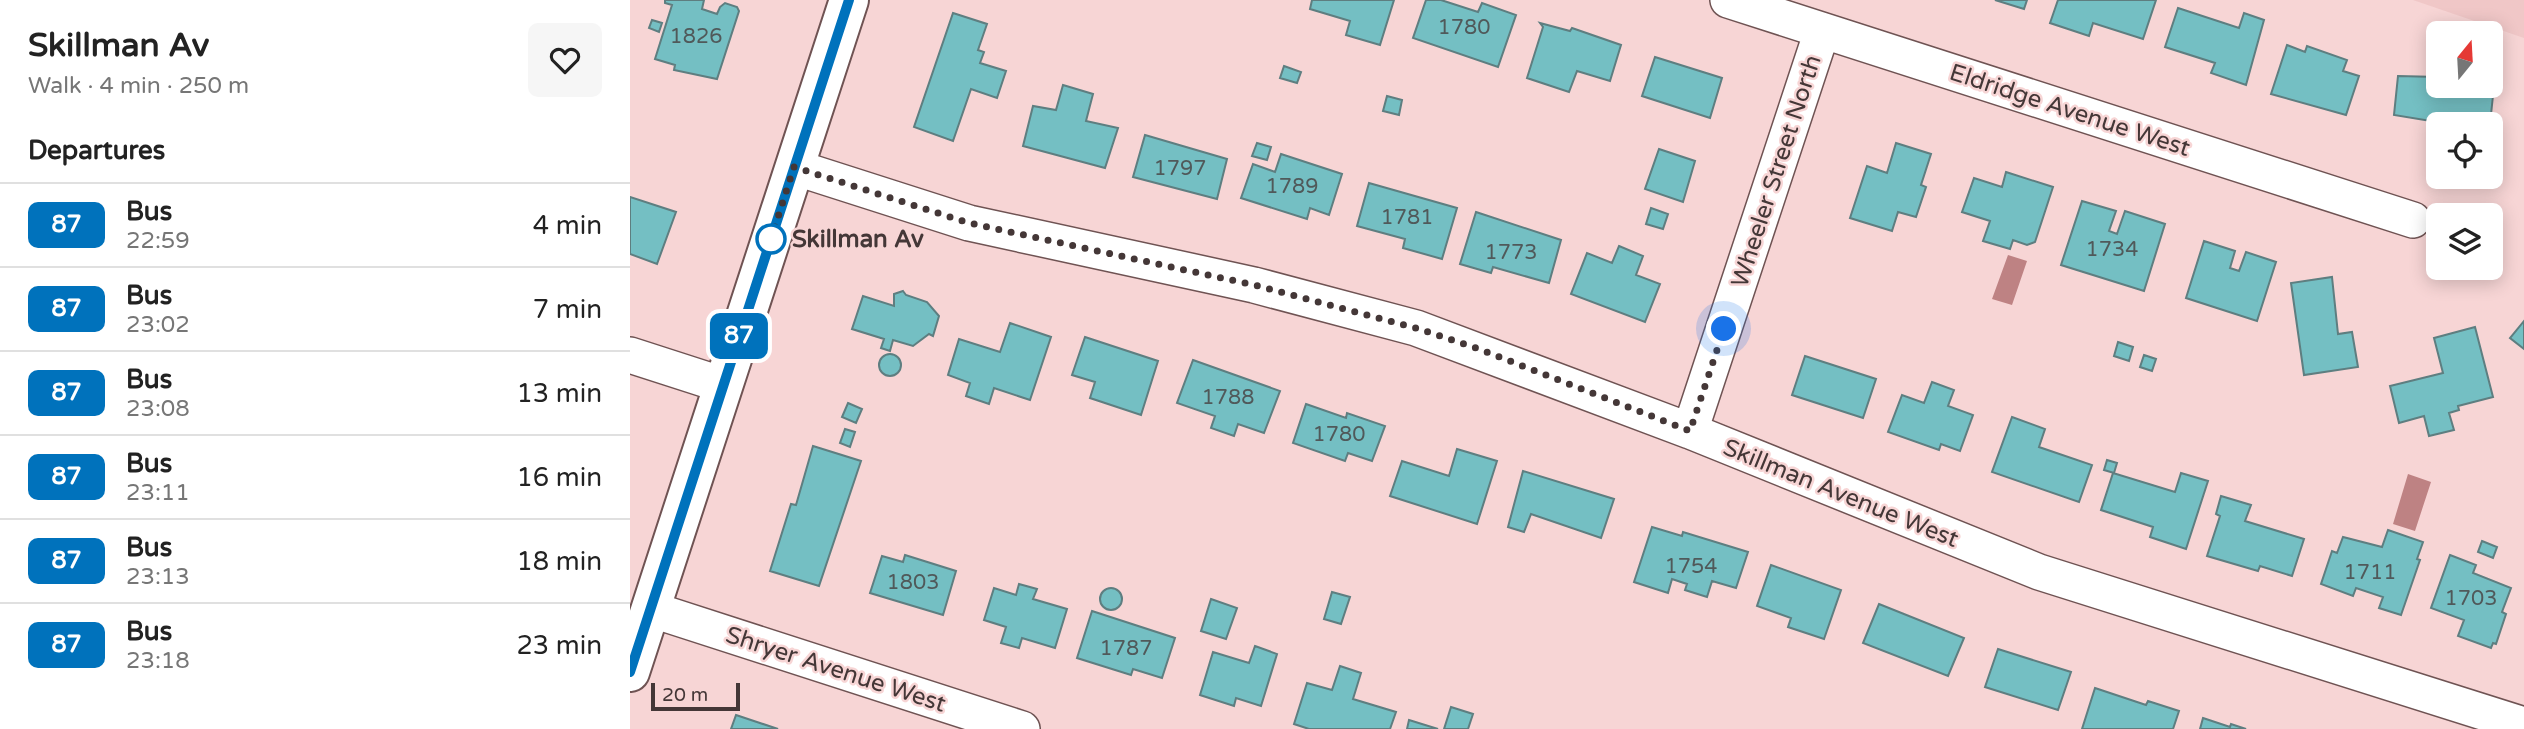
<!DOCTYPE html>
<html lang="en">
<head>
<meta charset="utf-8">
<style>
	:root { --surface:#fff; --page:#f6f6f6; --text:#222; --muted:#767676; --line:#e0e0e0 }
	body { margin:0; font-family:"Varela Round",sans-serif; background:var(--page); color:var(--text); height:100vh; display:flex; flex-direction:column; font-size:26px; white-space:nowrap }
	* { box-sizing:border-box; margin:0 }
	p { font-size:23px; color:var(--muted) }
	.icon { flex:none; width:38px; height:38px; fill:none; stroke:currentColor; stroke-width:2; stroke-linecap:round; stroke-linejoin:round }
	.map { position:relative; flex:1; overflow:hidden }
	.sheet { display:flex; flex-direction:column; background:var(--surface); width:630px }
	.sheet>* { flex:none }
	.badge { padding:0 14px; border-radius:10px; font-size:24px; line-height:46px }
	.needle { width:46px; rotate:18deg }
	.buttons { position:absolute; left:1796px; top:21px; display:grid; gap:14px }
	.buttons a { display:grid; place-items:center; width:77px; height:77px; border-radius:10px; background:var(--surface); box-shadow:0 4px 18px #0003; font-size:35px }
	.scale { position:absolute; left:21px; bottom:18px; width:89px; box-sizing:border-box; padding-left:7px; border:4px solid #443737; border-top:0; font-size:19px; line-height:24px; white-space:nowrap; color:#443737; -webkit-text-stroke:5px #f7d5d5; paint-order:stroke }
	.you { position:absolute; width:35px; height:35px; margin:-18px; border:5px solid #fff; border-radius:50%; background:#1a73e8; box-shadow:0 0 0 10px #1a73e833 }
	.map>.badge { position:absolute; translate:-50% -50%; box-shadow:0 0 0 4px #fff }
	h2 { padding:0 28px; font-size:26px; line-height:63px }
	.round { display:grid; place-items:center; flex:none; width:74px; height:74px; border-radius:10px; background:var(--page) }
	.summary { display:flex; align-items:center; justify-content:space-between; height:119px; padding:0 28px }
	h1 { font-size:33px; font-weight:800; line-height:52px }
	ul { padding:0; list-style:none }
	li { display:flex; align-items:center; gap:21px; height:84px; padding:0 28px; border-top:2px solid var(--line) }
	li div { flex:1 }
	li b { display:block; font-size:26px }
	li em { font-style:normal }
	li .badge { min-width:77px; font-weight:700; text-align:center }
	main { display:flex; flex:1; min-height:0 }
	.map>svg:first-child { display:block }
	.built { fill:#f0c7c7 }
	.water { fill:#be8283 }
	.building { fill:#74bfc3; stroke:#5e7e80; stroke-width:2 }
	.lines { fill:none; stroke-linecap:round; stroke-linejoin:round }
	.minor-casing { stroke:#6f5353; stroke-width:38 }
	.tertiary-casing { stroke:#6f5353; stroke-width:42 }
	.minor { stroke:#fff; stroke-width:35 }
	.tertiary { stroke:#fff; stroke-width:38 }
	.line-casing { stroke:#fff; stroke-width:16 }
	.line { stroke:#0072bc; stroke-width:10 }
	.walk { stroke:#443737; stroke-width:7; stroke-dasharray:0 12.6 }
	.stop-dot { fill:#fff; stroke:#0072bc; stroke-width:3.5 }
	.labels { text-anchor:middle; stroke-width:5; stroke-linejoin:round; paint-order:stroke }
	.number-label { font-size:21px; fill:#50595a }
	.street-label { font-size:24px; fill:#443737; stroke:#f7d5d5 }
	.stop-label { font-size:24px; font-weight:bold; fill:#443737; stroke:#f7d5d5; text-anchor:start }
</style>
</head>
<body>
<main>
<section class="sheet">
<div class="summary"><div><h1>Skillman Av</h1><p>Walk · 4 min · 250 m</p></div><a class="round"><svg class="icon" aria-label="heart" viewBox="0 0 24 24"><path d="M12 20l-8-8c-3-5 5-10 8-4 3-6 11-1 8 4z"/></svg></a></div>
<h2>Departures</h2>
<ul>
<li><span class="badge" style="background:#0072bc;color:#fff">87</span><div><b>Bus</b><p>22:59</p></div><em>4 min</em></li>
<li><span class="badge" style="background:#0072bc;color:#fff">87</span><div><b>Bus</b><p>23:02</p></div><em>7 min</em></li>
<li><span class="badge" style="background:#0072bc;color:#fff">87</span><div><b>Bus</b><p>23:08</p></div><em>13 min</em></li>
<li><span class="badge" style="background:#0072bc;color:#fff">87</span><div><b>Bus</b><p>23:11</p></div><em>16 min</em></li>
<li><span class="badge" style="background:#0072bc;color:#fff">87</span><div><b>Bus</b><p>23:13</p></div><em>18 min</em></li>
<li><span class="badge" style="background:#0072bc;color:#fff">87</span><div><b>Bus</b><p>23:18</p></div><em>23 min</em></li>
</ul>
</section>
<div class="map">
<svg width="1894" height="729" viewBox="0 0 1894 729">
	<rect width="100%" height="100%" fill="#f7d5d5"/>
	<!-- built -->
	<path class="built" d="M1783 0H1894V38Z"/>
	<!-- water -->
	<path class="water" d="M1378 255 1397 261 1382 305 1362 299Z
		M1778 474 1801 482 1785 531 1763 524Z"/>
	<!-- building -->
	<path class="building" d="M35 0H74L72 9 87 14 90 7 95 3 107 7 109 11 87 79 44 70 45 65 25 59 42 5 35 3Z
		M682 0H764L750 45 716 35 720 21 680 9Z
		M796 0H811L848 12 852 3 886 15 868 67 783 38Z
		M1365 0H1397L1394 9Z
		M1428 0H1526L1513 39 1463 23 1459 36 1420 23Z
		M1548 8 1609 28 1614 13 1634 20 1616 85 1581 73 1585 63 1535 47Z
		M323 13 357 24 348 50 354 52 350 63 376 71 367 98 341 89 323 141 284 127Z
		M22 20 32 23 29 32 19 28Z
		M910 23 940 31 942 28 991 45 980 81 947 71 939 92 897 78 913 27Z
		M1657 45 1675 52 1677 46 1717 60 1713 71 1729 76 1716 115 1641 94Z
		M1025 57 1092 78 1080 118 1012 96Z
		M654 66 671 72 667 83 650 78Z
		M1768 76 1808 77V86H1864L1860 124 1832 121V124H1819L1764 115Z
		M433 85 463 94 456 121 488 128 475 168 393 146 403 106 426 110Z
		M757 96 772 100 769 115 753 111Z
		M515 135 597 159 587 199 503 177Z
		M627 143 641 147 637 160 622 156Z
		M1266 143 1301 154 1291 185 1296 187 1286 217 1268 212 1262 231 1220 218 1237 166 1257 173Z
		M1029 149 1065 161 1053 202 1015 189Z
		M651 154 712 174 699 215 680 208 677 219 611 198 623 164 645 172Z
		M1376 172 1423 187 1405 242 1397 245 1383 240 1380 249 1353 241 1360 221 1332 212 1344 178 1372 187Z
		M739 183 827 208 812 259 773 248 775 239 727 226Z
		M0 197 46 212 27 264 0 254Z
		M1452 201 1486 211 1479 231 1487 234 1495 211 1535 224 1514 291 1431 265Z
		M1021 208 1038 214 1033 229 1016 224Z
		M846 212 931 240 919 283 863 267 861 273 830 264Z
		M1574 241 1605 251 1600 268 1609 271 1616 252 1646 262 1627 321 1556 298Z
		M989 246 1013 256 1006 275 1030 284 1015 322 941 294 957 253 982 263Z
		M1702 277 1708 334 1722 332 1728 367 1674 375 1661 283Z
		M273 291 276 295 297 302 309 316 303 336 299 334 283 346 263 340 260 351 251 348 254 339 222 329 233 296 264 306V294Z
		M1894 321V349L1880 338Z
		M380 323 421 337 400 400 364 388 359 404 336 396 340 383 318 375 329 339 370 352Z
		M1845 327 1863 397 1828 406 1829 410 1819 413 1824 430 1799 436 1794 416 1769 423 1760 386 1813 373 1804 338Z
		M455 337 528 361 511 415 460 398 465 382 442 375Z
		M1488 342 1503 347 1499 361 1484 356Z
		M249 365a11 11 0 1 1 22 0a11 11 0 1 1-22 0Z
		M1514 355 1526 359 1522 371 1510 367Z
		M1175 356 1246 379 1233 418 1162 395Z
		M563 360 650 391 634 433 608 424 604 436 581 428 585 416 547 403Z
		M1302 382 1324 390 1318 406 1343 415 1330 451 1311 444 1309 450 1258 432 1272 395 1294 403Z
		M218 403 232 409 226 423 212 417Z
		M676 404 716 418 717 413 755 426 742 461 718 453 715 461 663 443Z
		M1382 417 1415 429 1409 447 1462 465 1449 502 1362 472Z
		M215 429 225 432 220 447 210 443Z
		M183 446 231 461 189 586 140 571 161 504 166 505Z
		M827 449 867 461 847 524 760 496 772 461 819 476Z
		M1477 460 1487 463 1484 473 1474 470Z
		M893 471 984 499 971 538 901 514 894 532 878 527Z
		M1483 473 1545 492 1551 473 1578 481 1556 549 1520 537 1523 527 1471 510Z
		M1591 496 1621 505 1615 521 1674 539 1662 576 1630 566 1628 571 1577 556 1590 516 1586 514Z
		M1022 527 1052 536 1053 532 1118 552 1106 588 1082 581 1077 597 1055 590 1057 584 1042 579 1038 593 1004 582Z
		M1758 530 1793 542 1787 559 1790 560 1771 615 1749 608 1753 597 1726 588 1723 596 1691 584 1702 551 1707 553 1713 537 1752 547Z
		M1852 541 1867 547 1863 558 1848 552Z
		M275 555 326 571 313 615 240 593 252 556 273 562Z
		M1820 555 1846 565 1843 573 1881 588 1872 612 1876 614 1866 644 1863 643 1861 648 1828 636 1834 620 1801 608Z
		M1141 565 1211 590 1194 639 1158 627 1161 618 1127 606Z
		M389 584 407 589 403 599 437 609 425 648 392 638 389 648 371 643 376 627 354 620 364 588 386 595Z
		M470 599a11 11 0 1 1 22 0a11 11 0 1 1-22 0Z
		M702 592 720 597 711 624 694 619Z
		M581 599 607 608 596 639 571 631Z
		M1249 604 1334 638 1318 676 1233 643Z
		M462 611 545 638 532 678 503 669 501 675 447 658Z
		M625 646 647 654 631 706 606 698 604 706 570 695 583 652 619 663Z
		M1368 649 1441 672 1428 710 1355 687Z
		M710 666 731 673 723 699 766 712 760 729H679L664 724 677 683 702 690Z
		M1465 688 1516 705 1518 701 1549 711 1543 729H1452Z
		M821 707 843 714 838 729H814Z
		M106 715 148 729H101Z
		M1573 718 1600 727 1601 724 1616 729H1570Z
		M779 720 808 729H777Z"/>
	<g class="lines">
		<defs>
			<path id="minor" d="M1098 0 1783 220
				M164 167 339 223 624 285 786 328 1060 431 1409 572 1894 725
				M0 355 93 385
				M1060 431 1192 31
				M20 609 392 729"/>
			<path id="tertiary" d="M0 672 219 0"/>
		</defs>
		<!-- minor casing -->
		<use href="#minor" class="minor-casing"/>
		<!-- tertiary casing -->
		<use href="#tertiary" class="tertiary-casing"/>
		<!-- minor -->
		<use href="#minor" class="minor"/>
		<!-- tertiary -->
		<use href="#tertiary" class="tertiary"/>
	</g>
	<g class="lines">
		<defs>
			<path id="line" d="M0 672 219 0"/>
		</defs>
		<!-- line casing -->
		<use href="#line" class="line-casing"/>
		<!-- line -->
		<use href="#line" class="line"/>
		<!-- walk -->
		<path class="walk" d="M141 239 164 167 339 223 624 285 786 328 849 349 1060 431 1094 329"/>
	</g>
	<!-- markers -->
	<circle class="stop-dot" cx="141" cy="239" r="14"/>
	<g class="labels">
		<!-- number labels -->
		<g class="number-label">
			<text x="834" y="34">1780</text>
			<text x="66" y="43">1826</text>
			<text x="550" y="175">1797</text>
			<text x="662" y="193">1789</text>
			<text x="777" y="224">1781</text>
			<text x="1482" y="256">1734</text>
			<text x="881" y="259">1773</text>
			<text x="598" y="404">1788</text>
			<text x="709" y="441">1780</text>
			<text x="1061" y="573">1754</text>
			<text x="1740" y="579">1711</text>
			<text x="283" y="589">1803</text>
			<text x="1841" y="605">1703</text>
			<text x="496" y="655">1787</text>
		</g>
		<!-- street labels -->
		<g class="street-label">
			<text transform="translate(1440 110) rotate(18)" y="8">Eldridge Avenue West</text>
			<text transform="translate(1146 171) rotate(-72)" y="8">Wheeler Street North</text>
			<text transform="translate(1211 493) rotate(22)" y="8">Skillman Avenue West</text>
			<text transform="translate(206 669) rotate(18)" y="8">Shryer Avenue West</text>
		</g>
		<!-- stop labels -->
		<g class="stop-label">
			<text x="162" y="247">Skillman Av</text>
		</g>
	</g>
</svg>
<div class="buttons">
<a><svg class="needle" viewBox="-14 -14 28 28"><path d="M0-13l5 13h-10z" fill="#e53935"/><path d="M0 13l5-13h-10z" fill="#767676"/></svg></a>
<a><svg class="icon" aria-label="locate" viewBox="0 0 24 24"><circle cx="12" cy="12" r="6"/><path d="M12 2v4M12 18v4M2 12h4M18 12h4"/></svg></a>
<a><svg class="icon" aria-label="layers" viewBox="0 0 24 24"><path d="M12 4l9 5-9 5-9-5zM3 14l9 5 9-5"/></svg></a>
</div>
<div class="scale">20 m</div>
<div class="you" style="left:1094px;top:329px"></div>
<b class="badge" style="left:109px;top:336px;background:#0072bc;color:#fff">87</b>
</div>
</main>
</body>
</html>
